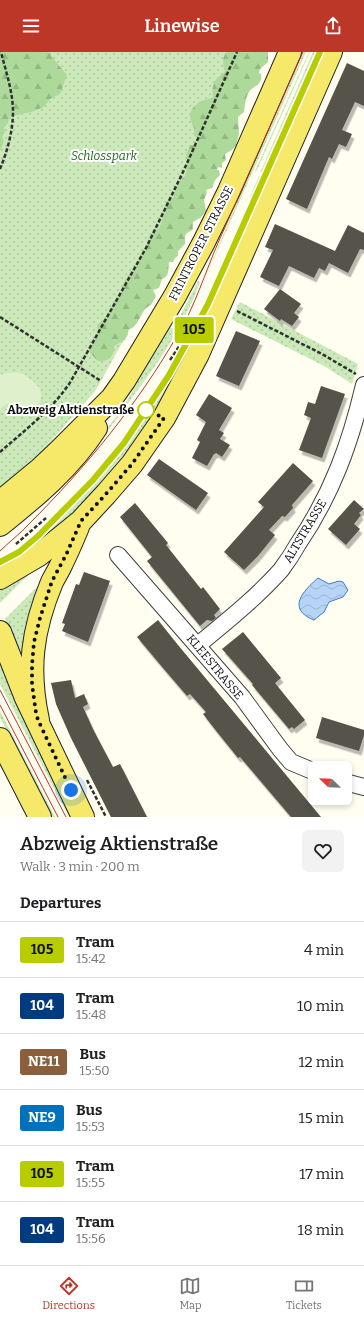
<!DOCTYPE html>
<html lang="en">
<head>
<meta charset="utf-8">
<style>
	:root { --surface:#fff; --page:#f2f2f2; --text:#202124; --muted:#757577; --line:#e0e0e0; --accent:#bd3728 }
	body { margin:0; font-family:Bitter,serif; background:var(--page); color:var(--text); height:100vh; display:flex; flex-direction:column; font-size:15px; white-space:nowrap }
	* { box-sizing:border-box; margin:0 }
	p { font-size:13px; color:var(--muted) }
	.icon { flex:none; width:22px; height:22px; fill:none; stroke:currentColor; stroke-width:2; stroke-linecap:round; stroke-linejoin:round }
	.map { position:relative; height:765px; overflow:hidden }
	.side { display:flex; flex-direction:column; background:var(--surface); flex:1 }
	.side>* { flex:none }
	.badge { padding:0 8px; border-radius:3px; font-size:14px; line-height:26px }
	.needle { width:26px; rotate:293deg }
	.controls { position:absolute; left:308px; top:709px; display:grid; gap:8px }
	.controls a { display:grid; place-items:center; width:44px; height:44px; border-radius:6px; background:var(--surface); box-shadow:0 2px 6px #0003; font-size:20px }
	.you { position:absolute; width:20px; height:20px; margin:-10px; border:3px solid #fff; border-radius:50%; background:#1a73e8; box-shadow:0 0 0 6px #1a73e833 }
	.map>.badge { position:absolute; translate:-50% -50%; box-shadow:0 0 0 2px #fff }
	h2 { padding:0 20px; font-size:15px; line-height:36px }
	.round { display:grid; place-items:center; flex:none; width:42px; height:42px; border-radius:6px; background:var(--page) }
	.summary { display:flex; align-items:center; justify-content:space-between; height:68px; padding:0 20px }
	h1 { font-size:19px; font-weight:600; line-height:30px }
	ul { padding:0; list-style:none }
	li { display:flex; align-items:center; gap:12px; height:56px; padding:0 20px; border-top:1px solid var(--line) }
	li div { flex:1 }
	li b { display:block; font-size:15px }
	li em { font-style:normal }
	li .badge { min-width:44px; font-weight:700; text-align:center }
	header { display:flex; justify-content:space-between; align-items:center; height:52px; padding:0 20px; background:var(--accent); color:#fff; font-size:18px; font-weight:600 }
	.tab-bar { display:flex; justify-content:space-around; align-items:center; height:56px; border-top:1px solid var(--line); background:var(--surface); font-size:11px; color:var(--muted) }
	.tab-bar a { display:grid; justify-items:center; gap:2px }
	.tab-bar .active { color:var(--accent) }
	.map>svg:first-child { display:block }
	.green { fill:url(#green-dots) }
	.forest { fill:url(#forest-firs) }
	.pitch { fill:#def0cc }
	.water { fill:url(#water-waves); stroke:#3e7ecb }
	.building { fill:#57524b; filter:url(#shadow) }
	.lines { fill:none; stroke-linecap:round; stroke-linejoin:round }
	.minor-casing { stroke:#424242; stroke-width:18 }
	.primary-casing { stroke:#202020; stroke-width:24 }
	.path { stroke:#313131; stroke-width:2.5; stroke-dasharray:4 2; stroke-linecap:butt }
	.minor { stroke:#fff; stroke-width:16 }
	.primary { stroke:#f6e869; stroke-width:22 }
	.tram { stroke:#bd3728; stroke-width:1 }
	.line-casing { stroke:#fff; stroke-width:9 }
	.line { stroke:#b7cd00; stroke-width:6 }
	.walk { stroke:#0f0f0f; stroke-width:4; stroke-dasharray:0 7.2 }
	.stop-dot { fill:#fff; stroke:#b7cd00; stroke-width:2 }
	.labels { text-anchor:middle; stroke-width:4; stroke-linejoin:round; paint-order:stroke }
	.park-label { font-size:12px; font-style:italic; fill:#24661f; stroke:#fff }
	.street-label { font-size:12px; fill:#0f0f0f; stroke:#fff }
	.stop-label { font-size:12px; font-weight:bold; fill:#0f0f0f; stroke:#fff; text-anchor:end }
</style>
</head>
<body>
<header><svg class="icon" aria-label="menu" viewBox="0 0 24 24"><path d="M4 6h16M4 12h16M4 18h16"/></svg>Linewise<svg class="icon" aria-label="share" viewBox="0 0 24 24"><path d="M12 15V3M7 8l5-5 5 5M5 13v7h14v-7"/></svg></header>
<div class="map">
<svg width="364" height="765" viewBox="0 0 364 765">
	<defs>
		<pattern id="green-dots" width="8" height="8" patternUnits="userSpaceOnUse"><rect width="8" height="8" fill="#cce9ba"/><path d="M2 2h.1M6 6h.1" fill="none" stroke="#aec79f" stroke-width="1.8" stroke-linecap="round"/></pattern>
		<pattern id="forest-firs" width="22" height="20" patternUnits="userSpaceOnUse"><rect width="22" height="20" fill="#adda9a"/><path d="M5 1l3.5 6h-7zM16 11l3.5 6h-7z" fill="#94ba84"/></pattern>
		<pattern id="water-waves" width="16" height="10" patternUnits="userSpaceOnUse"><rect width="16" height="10" fill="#b6d4f5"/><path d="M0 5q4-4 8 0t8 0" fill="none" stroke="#9bb5d1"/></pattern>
		<filter id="shadow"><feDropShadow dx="2.5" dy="4.5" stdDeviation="0" flood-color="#0004"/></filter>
	</defs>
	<rect width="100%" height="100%" fill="#fffef1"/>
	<!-- green -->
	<path class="green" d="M0 0H264L179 188 96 338 32 411 0 437Z
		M304 0H306L204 229 241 140Z
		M309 0H310L256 120 255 119Z
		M313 0H315L261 121H260Z
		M316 0H318L253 146 250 145 259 124H261Z
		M198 229 200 230 193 248 181 272 177 270Z
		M240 250 358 312 352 332 326 315 231 267Z
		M166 273 177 279C163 304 146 327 129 350 102 387 74 424 41 455L39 452C69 420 101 388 125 352 141 327 151 299 166 273Z
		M183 304 188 305 151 371 88 451 32 498 31 495 33 493 32 491 58 470 80 447 118 401 159 344Z
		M31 518 28 523 0 551V537Z
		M40 532 30 560 20 602 5 567Z
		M0 603 72 765H69L0 632Z
		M0 659 55 765H51L0 666Z"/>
	<!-- forest -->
	<path class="forest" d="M0 0H49C54 9 61 15 67 23L60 42 50 47 44 55 31 60 9 65 8 71 4 76 5 80 2 85 4 89 0 99Z
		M227 0H268V10L260 17 259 21 261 22C263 33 254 33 249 40 245 47 245 53 244 60L238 65 239 82 236 93 232 98 225 102 226 108 222 111V116L218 115 217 118H219L220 123 215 128 212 136 206 138 207 141 204 148 206 159 200 166 193 170C192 180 195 176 187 181L185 184V192L178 199V204L175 206 173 210H169C168 217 170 224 162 227L159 236 153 238 156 244 151 253C139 258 141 274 128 278V282L125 288 119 291 114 294C114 304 110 310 98 309L90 301C89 289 101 289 97 273 106 267 108 261 113 252 117 247 121 241 124 236L123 232 127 225 136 214 141 203 145 199 148 190 154 179 159 176 162 169 165 153 168 148 173 146 178 131 186 123C186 115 188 110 186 102L191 93 197 94 199 88 194 83C197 70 181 65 198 51 203 47 208 48 213 45 211 33 215 26 225 20 223 13 221 6 227 0Z"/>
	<!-- pitch -->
	<path class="pitch" d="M7 321C11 321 15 320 19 321 23 322 27 324 30 327 46 337 45 353 27 360L22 357 21 353C12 349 7 350 0 357V323Z"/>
	<!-- water -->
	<path class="water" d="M318 526 329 532 339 529 343 530 348 538 343 545 329 550 324 560 314 568C286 557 303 539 318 526Z"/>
	<!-- building -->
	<path class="building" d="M347 11 364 19V54L355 50 342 78 352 82 346 95 339 92 332 107 329 105 307 157 286 147Z
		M275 172 335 199 348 173 364 181V198L360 197 348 221 329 211 325 219 319 216 314 226 289 214 279 234 260 225 273 198 265 195Z
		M280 237 301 252 294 261 299 265 292 274 281 267 280 269 264 257Z
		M236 279 260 289 239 334 216 324Z
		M321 334 345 342 322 406 299 398 311 366 304 363 308 350 315 352Z
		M209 342 232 356 219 378 224 381 220 387 230 393 222 405 216 401 215 402H214L207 414 192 406 200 390 197 388 206 370 196 363Z
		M159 407 208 441 196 458 147 423Z
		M293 411 313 429 292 453 293 456 285 465 282 464 269 478 275 483 258 504 244 518 224 500 264 455 258 450Z
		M354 448 364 457 359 461 361 463 354 472 360 477 346 493 328 477Z
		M135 451 168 491 166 493 201 537 203 535 220 557 214 563 216 566 212 569 207 568 200 574 147 509 152 505 120 465Z
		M84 520 110 529 88 590 62 579 65 572 62 571 76 532 79 533Z
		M158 568 178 593 321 765H291L240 705 238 706 217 680 203 662 206 660 190 642 187 644 163 616 137 585Z
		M243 580 281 626 275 631 305 668 294 677 292 675 289 677 252 633 253 632 222 597Z
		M71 628 75 646 84 642 88 652 83 655 94 679 113 715 120 712 147 765H111L71 686 56 652 51 631Z
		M322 665 364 678V683L359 699 316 686Z"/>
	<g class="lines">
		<defs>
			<path id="minor" d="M118 503 242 645 280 697 291 710 315 720
				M198 593C227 569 256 546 281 518 287 510 293 501 298 492 332 442 350 392 364 333
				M345 730 364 735"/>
			<path id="primary" d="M0 450 40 417 58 400 112 346 124 329 175 244 204 190 229 139 290 0
				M0 473C36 444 71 415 96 376
				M0 526 39 503 81 469 106 442 132 412 164 366 198 302 331 0
				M0 580 26 646 83 765
				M38 668C27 617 32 578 52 530 55 524 59 518 62 511 68 499 73 487 78 475
				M0 687 40 765"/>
		</defs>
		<!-- minor casing -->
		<use href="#minor" class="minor-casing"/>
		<!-- primary casing -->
		<use href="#primary" class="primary-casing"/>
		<!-- path -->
		<path class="path" d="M0 117C7 100 13 79 13 60 13 40 6 20 1 0
			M237 259 322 302 356 322
			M0 265 101 329
			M177 274 187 280 186 282
			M170 308 180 293
			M0 400C25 378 53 357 71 329L146 196 183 120 237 0
			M16 492 46 466
			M87 728 106 765"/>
		<!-- minor -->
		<use href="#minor" class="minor"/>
		<!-- primary -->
		<use href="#primary" class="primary"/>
		<!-- tram -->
		<path class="tram" d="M0 499C9 490 20 482 29 472 86 415 138 352 178 282 195 254 205 221 218 191 246 127 275 64 303 0
			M0 510 27 494 49 474 93 428 124 391 169 323 208 252 320 0
			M0 638 66 765
			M0 653 58 765"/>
	</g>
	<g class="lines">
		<defs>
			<path id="line" d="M0 510 19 500 38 484 93 428 124 391 169 323 208 252 320 0"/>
		</defs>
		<!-- line casing -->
		<use href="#line" class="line-casing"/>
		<!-- line -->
		<use href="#line" class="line"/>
		<!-- walk -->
		<path class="walk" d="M71 738 38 668 36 661 32 632V613L34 590 40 566 52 529 66 503 81 469 106 442 132 412 164 366 146 358"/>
	</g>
	<!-- markers -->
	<circle class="stop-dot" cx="146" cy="358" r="8"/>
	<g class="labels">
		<!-- park labels -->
		<g class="park-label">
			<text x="104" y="108">Schlosspark</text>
		</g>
		<!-- street labels -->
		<g class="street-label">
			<text transform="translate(201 191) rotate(-63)" y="4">FRINTROPER STRASSE</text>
			<text transform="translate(305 479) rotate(-59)" y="4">ALTSTRASSE</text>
			<text transform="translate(215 615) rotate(50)" y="4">KLEESTRASSE</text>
		</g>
		<!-- stop labels -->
		<g class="stop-label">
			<text x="134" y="362">Abzweig Aktienstraße</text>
		</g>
	</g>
</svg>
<div class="controls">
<a><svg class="needle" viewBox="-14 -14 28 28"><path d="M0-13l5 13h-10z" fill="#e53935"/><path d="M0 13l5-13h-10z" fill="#757577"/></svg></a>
</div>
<div class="you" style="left:71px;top:738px"></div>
<b class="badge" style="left:194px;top:278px;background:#b7cd00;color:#111">105</b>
</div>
<section class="side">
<div class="summary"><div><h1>Abzweig Aktienstraße</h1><p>Walk · 3 min · 200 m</p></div><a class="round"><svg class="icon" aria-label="heart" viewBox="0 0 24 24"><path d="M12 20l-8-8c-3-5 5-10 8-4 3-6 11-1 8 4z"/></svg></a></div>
<h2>Departures</h2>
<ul>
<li><span class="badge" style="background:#b7cd00;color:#111">105</span><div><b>Tram</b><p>15:42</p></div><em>4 min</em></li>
<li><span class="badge" style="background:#003b80;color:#fff">104</span><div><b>Tram</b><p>15:48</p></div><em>10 min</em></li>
<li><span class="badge" style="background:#8b5e3c;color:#fff">NE11</span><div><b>Bus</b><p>15:50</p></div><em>12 min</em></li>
<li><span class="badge" style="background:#0072bc;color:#fff">NE9</span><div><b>Bus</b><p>15:53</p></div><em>15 min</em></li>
<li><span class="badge" style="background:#b7cd00;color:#111">105</span><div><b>Tram</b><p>15:55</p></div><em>17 min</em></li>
<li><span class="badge" style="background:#003b80;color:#fff">104</span><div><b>Tram</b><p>15:56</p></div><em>18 min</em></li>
</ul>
</section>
<nav class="tab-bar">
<a class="active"><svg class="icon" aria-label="directions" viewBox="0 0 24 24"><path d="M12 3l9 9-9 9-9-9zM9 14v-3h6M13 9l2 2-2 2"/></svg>Directions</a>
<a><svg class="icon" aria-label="map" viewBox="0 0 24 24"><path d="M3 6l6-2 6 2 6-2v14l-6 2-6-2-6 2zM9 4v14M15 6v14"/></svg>Map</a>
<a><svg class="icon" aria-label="tickets" viewBox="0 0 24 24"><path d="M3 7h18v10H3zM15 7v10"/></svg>Tickets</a>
</nav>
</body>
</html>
